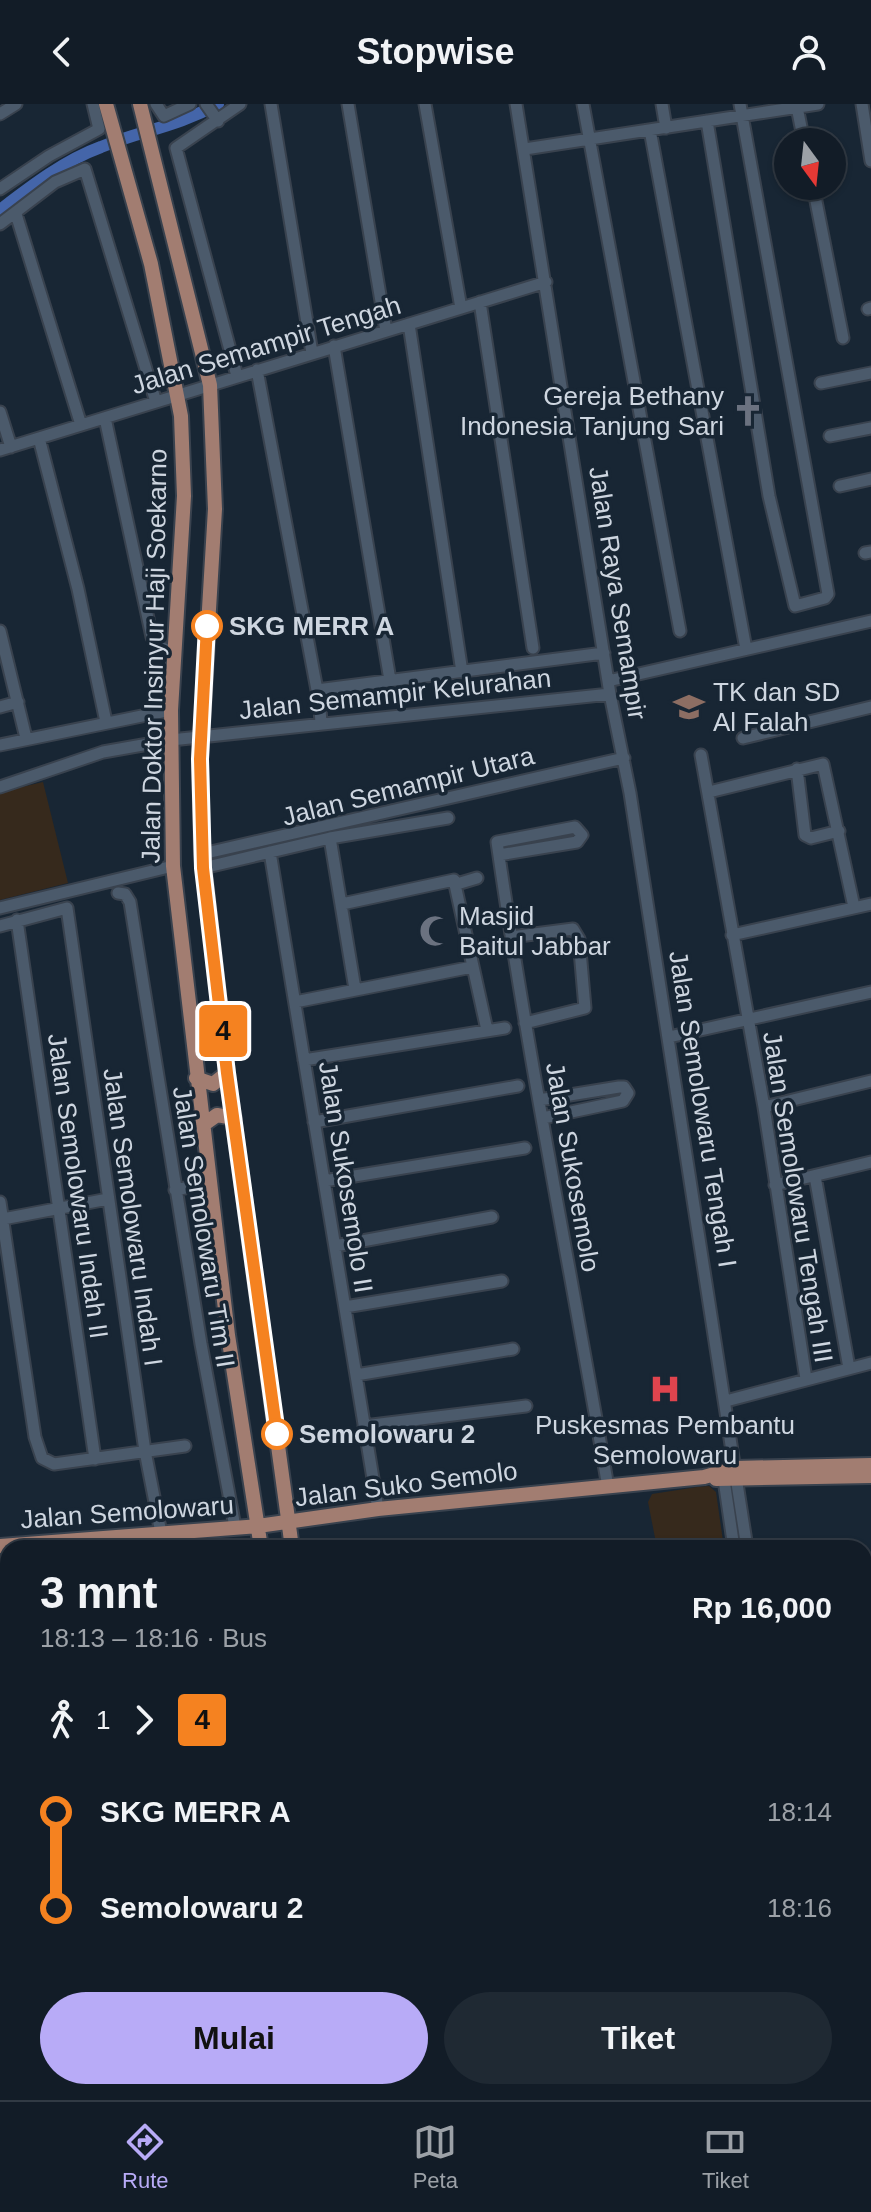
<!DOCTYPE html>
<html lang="id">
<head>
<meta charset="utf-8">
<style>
	:root { --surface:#121c27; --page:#1f2933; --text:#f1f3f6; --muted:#9ca1a7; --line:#313a44; --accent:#b8abf7 }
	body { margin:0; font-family:Arial,sans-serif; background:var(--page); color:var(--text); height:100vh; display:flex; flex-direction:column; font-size:30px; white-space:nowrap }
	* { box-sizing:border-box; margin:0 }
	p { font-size:26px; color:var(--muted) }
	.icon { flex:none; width:44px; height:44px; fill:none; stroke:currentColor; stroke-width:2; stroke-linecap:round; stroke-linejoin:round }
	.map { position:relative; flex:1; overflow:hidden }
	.side { position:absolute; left:0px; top:1436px; width:872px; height:560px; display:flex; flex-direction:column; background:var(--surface); border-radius:24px 24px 0 0; box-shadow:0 2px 6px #0004,0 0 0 2px var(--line) }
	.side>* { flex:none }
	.badge { padding:0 16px; border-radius:6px; font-size:28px; line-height:52px }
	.needle { width:52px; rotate:165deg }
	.fabs { position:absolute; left:774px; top:24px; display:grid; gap:16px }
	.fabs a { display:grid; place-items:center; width:72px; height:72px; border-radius:50%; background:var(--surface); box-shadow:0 2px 6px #0004,0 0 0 2px var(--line); font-size:40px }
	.map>.badge { position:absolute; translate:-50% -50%; box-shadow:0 0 0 4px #fff }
	.legs { display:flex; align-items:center; gap:12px; height:88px; padding:0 40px; font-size:26px }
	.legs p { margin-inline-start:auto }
	.summary { display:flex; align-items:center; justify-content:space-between; height:136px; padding:0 40px }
	h1 { font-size:44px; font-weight:700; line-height:60px }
	.cta { display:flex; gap:16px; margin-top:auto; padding:16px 40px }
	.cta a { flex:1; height:92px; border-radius:48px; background:var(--accent); color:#111; font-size:32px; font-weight:700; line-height:92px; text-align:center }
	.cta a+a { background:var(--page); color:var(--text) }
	ul { padding:0 40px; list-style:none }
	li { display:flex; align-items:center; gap:28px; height:96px; font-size:30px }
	li i { display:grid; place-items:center; width:12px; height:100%; margin:0 10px; background:currentColor }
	li i::after { content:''; width:20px; height:20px; margin:-10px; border:6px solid; border-radius:50%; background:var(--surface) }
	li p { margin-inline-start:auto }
	li:first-child i { background:linear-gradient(#0000 50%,currentColor 0) }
	li:last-child i { background:linear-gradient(currentColor 50%,#0000 0) }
	header { display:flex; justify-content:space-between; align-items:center; height:104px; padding:0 40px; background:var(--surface); font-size:36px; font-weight:700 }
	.menu { display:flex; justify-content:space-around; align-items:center; height:112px; border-top:2px solid var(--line); background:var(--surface); font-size:22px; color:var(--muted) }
	.menu a { display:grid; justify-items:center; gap:4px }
	.menu .selected { color:var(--accent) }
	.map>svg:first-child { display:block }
	.education { fill:#36291c }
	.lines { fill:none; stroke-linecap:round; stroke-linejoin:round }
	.canal { stroke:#4465a9; stroke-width:12 }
	.minor-casing { stroke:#39424e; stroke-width:15 }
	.major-casing { stroke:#39424e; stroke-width:18 }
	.minor { stroke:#4b5a6b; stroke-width:11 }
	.major { stroke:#a27d71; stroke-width:14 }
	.line-1-casing { stroke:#fff; stroke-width:18 }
	.line-1 { stroke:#f58220; stroke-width:12 }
	.stop-1-dot { fill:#fff; stroke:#f58220; stroke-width:4 }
	.labels { text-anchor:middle; stroke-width:7; stroke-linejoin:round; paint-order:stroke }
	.street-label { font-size:26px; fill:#ced6e0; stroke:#182634 }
	.poi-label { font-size:26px; fill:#ced6e0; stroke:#182634; text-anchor:start }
	.stop-label { font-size:26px; font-weight:bold; fill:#ced6e0; stroke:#182634; text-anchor:start }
</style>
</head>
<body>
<header><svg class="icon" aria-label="back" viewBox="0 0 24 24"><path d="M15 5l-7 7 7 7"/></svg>Stopwise<svg class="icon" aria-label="person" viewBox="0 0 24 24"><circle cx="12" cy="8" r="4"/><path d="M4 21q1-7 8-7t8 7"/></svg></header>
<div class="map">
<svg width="871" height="1996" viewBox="0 0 871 1996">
	<rect width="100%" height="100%" fill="#182634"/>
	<!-- education -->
	<path class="education" d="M43 678 68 779 0 796V688Z
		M697 1383 709 1382 716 1388 724 1444H657L648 1398 652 1390Z"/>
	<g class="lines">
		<!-- canal -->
		<path class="canal" d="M0 106C30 83 65 56 101 43 143 26 176 23 218 0"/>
		<defs>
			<path id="minor" d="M156 0 164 12 190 0
				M206 0 218 17
				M271 0 312 249
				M348 0 386 227
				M425 0 461 204
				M516 0 610 590 630 689 747 1444
				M583 0 680 527
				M662 0 666 24
				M862 0 871 57
				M797 3 804 38
				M0 10 16 0
				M707 17 769 392 795 502 825 494 828 490 740 0
				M650 26 746 545
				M525 45 818 0
				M813 82 843 234
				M0 85 49 52 99 25 93 0
				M16 110 81 321
				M0 120 55 78 85 65 156 298
				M480 198 533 544
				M868 205 871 204
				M409 220 462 568
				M334 242 390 576
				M257 266 317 586 604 549
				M237 272 176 44 240 0
				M821 279 871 269
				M0 308 11 343
				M105 314 152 533 158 542 174 549
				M830 332 871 324
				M39 334 78 485 106 618
				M0 346 546 178
				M840 382 871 375
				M865 449 871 448
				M0 527 26 634
				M608 577 871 517
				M319 588 321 620
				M0 603 18 598
				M743 634 871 603
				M0 641 171 606
				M701 651 764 1003 806 1275
				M797 665 805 731 811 734 839 727
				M0 683 103 648 171 636 610 590
				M709 688 823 660 854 803
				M330 734 355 885
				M270 748 378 1405
				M202 750 624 654
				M499 751 577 738 582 731 575 723 497 738C528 954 571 1168 608 1383
				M203 764 330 734 448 714
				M457 780 477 774
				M118 789 125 790 130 798 201 1240 235 1423
				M342 800 454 776 487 926
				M0 804 173 762
				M17 816 95 1355
				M0 822 67 804 145 1347 161 1429
				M732 831 871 800
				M511 833 573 825 579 835 585 904 525 919
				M295 898 472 863
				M669 933 871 888
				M304 956 505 924
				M539 996 619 983H624L628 989 623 997 543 1014
				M764 1003 871 977
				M314 1018 518 982
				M815 1072 849 1264
				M324 1077 525 1044
				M775 1081 871 1058
				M175 1086 210 1079
				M0 1098 35 1333 42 1354 54 1360 185 1342
				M3 1115 108 1095
				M335 1142 492 1113
				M345 1203 502 1177
				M356 1271 513 1245
				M726 1297 871 1259
				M364 1322 526 1302
				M723 1369 734 1444
				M868 1466 869 1518
				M0 1472 8 1473
				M0 1611 8 1610
				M864 1676H871
				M0 1710 8 1709
				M864 1774 871 1773
				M0 1802 8 1800
				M0 1911 8 1910
				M864 1924 871 1923
				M81 1988 82 1996
				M747 1988 749 1996
				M817 1988 819 1996
				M833 1988 834 1996
				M489 1996 491 1988
				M549 1996 550 1988
				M592 1996 625 1988"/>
			<path id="major" d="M106 0 151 160 181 312 184 392 171 606 173 762 228 1231 261 1444
				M140 0 210 281 215 405 200 655 202 750 227 969 292 1444
				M196 974 213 980 227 969
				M203 1021 217 1011 234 1014
				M716 1375 871 1372
				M0 1442 258 1422 378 1405 704 1373 735 1364 871 1361
				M368 1996 384 1989 395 1993"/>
		</defs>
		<!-- minor casing -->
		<use href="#minor" class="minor-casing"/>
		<!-- major casing -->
		<use href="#major" class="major-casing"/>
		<!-- minor -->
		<use href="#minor" class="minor"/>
		<!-- major -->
		<use href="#major" class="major"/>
	</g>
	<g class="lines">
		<defs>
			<path id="line-1" d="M207 522 200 655 203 764 227 969 277 1330"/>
		</defs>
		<!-- line-1 casing -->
		<use href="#line-1" class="line-1-casing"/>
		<!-- line-1 -->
		<use href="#line-1" class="line-1"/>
	</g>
	<!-- icons -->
	<defs>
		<symbol id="church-bare" viewBox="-9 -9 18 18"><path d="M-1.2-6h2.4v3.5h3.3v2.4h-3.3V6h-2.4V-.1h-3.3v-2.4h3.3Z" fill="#6b7280" stroke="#182634" stroke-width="2.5" paint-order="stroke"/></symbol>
		<symbol id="school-bare" viewBox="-9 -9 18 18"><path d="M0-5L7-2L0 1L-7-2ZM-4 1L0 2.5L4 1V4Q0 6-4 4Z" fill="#8d6e63" stroke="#182634" stroke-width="2.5" paint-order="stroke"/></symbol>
		<symbol id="mosque-bare" viewBox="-9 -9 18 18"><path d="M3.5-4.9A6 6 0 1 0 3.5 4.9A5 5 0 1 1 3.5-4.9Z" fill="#6b7280" stroke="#182634" stroke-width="2.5" paint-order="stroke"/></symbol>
		<symbol id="hospital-bare" viewBox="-9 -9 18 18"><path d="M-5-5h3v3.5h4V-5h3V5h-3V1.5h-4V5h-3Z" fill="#e0444e" stroke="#182634" stroke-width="2.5" paint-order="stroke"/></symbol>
	</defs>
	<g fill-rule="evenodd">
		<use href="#church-bare" x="726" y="285" width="44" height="44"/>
		<use href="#school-bare" x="667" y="581" width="44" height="44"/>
		<use href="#mosque-bare" x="413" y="805" width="44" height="44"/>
		<use href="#hospital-bare" x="643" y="1263" width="44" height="44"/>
	</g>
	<!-- markers -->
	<g class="stop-1-dot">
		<circle cx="207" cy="522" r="14"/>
		<circle cx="277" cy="1330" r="14"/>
	</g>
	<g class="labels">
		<!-- street labels -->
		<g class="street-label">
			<text transform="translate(266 241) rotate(-17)" y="9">Jalan Semampir Tengah</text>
			<text transform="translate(618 489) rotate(81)" y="9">Jalan Raya Semampir</text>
			<text transform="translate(154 552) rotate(-89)" y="9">Jalan Doktor Insinyur Haji Soekarno</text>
			<text transform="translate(395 590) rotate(-6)" y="9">Jalan Semampir Kelurahan</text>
			<text transform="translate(408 682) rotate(-14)" y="9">Jalan Semampir Utara</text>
			<text transform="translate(703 1005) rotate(81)" y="9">Jalan Semolowaru Tengah I</text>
			<text transform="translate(573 1063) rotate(80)" y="9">Jalan Sukosemolo</text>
			<text transform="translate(346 1073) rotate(81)" y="9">Jalan Sukosemolo II</text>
			<text transform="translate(78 1082) rotate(82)" y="9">Jalan Semolowaru Indah II</text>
			<text transform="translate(798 1093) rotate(81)" y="9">Jalan Semolowaru Tengah III</text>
			<text transform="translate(133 1113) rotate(82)" y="9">Jalan Semolowaru Indah I</text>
			<text transform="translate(204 1123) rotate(81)" y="9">Jalan Semolowaru Tim II</text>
			<text transform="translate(406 1380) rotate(-7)" y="9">Jalan Suko Semolo</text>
			<text transform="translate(127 1408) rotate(-4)" y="9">Jalan Semolowaru</text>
		</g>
		<!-- poi labels -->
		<g class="poi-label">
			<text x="724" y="301" text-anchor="end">Gereja Bethany<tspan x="724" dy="30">Indonesia Tanjung Sari</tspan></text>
			<text x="713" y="597">TK dan SD<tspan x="713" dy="30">Al Falah</tspan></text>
			<text x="459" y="821">Masjid<tspan x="459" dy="30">Baitul Jabbar</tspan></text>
			<text x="665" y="1330" text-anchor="middle">Puskesmas Pembantu<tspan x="665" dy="30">Semolowaru</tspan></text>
		</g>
		<!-- stop labels -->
		<g class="stop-label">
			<text x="229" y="531">SKG MERR A</text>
			<text x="299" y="1339">Semolowaru 2</text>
		</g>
	</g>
</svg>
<div class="fabs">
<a><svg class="needle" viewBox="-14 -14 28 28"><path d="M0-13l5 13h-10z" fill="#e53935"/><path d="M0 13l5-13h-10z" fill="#9ca1a7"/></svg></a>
</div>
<b class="badge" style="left:223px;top:927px;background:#f58220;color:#111">4</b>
<section class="side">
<div class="summary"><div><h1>3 mnt</h1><p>18:13 – 18:16 · Bus</p></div><b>Rp 16,000</b></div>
<div class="legs"><svg class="icon" aria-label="walk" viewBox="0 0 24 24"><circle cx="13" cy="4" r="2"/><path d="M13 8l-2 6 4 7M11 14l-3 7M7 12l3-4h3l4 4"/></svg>1<svg class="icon" aria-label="forward" viewBox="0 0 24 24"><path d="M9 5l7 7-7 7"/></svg><b class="badge" style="background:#f58220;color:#111">4</b></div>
<ul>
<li><i style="color:#f58220"></i><b>SKG MERR A</b><p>18:14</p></li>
<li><i style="color:#f58220"></i><b>Semolowaru 2</b><p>18:16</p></li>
</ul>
<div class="cta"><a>Mulai</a><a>Tiket</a></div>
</section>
</div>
<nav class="menu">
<a class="selected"><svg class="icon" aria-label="directions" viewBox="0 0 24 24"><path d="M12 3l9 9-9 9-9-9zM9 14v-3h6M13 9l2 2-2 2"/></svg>Rute</a>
<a><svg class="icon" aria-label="map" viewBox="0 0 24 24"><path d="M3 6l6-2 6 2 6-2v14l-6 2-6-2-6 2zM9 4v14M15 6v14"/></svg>Peta</a>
<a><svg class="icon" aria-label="tickets" viewBox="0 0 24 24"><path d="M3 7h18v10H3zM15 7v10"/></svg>Tiket</a>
</nav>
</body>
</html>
